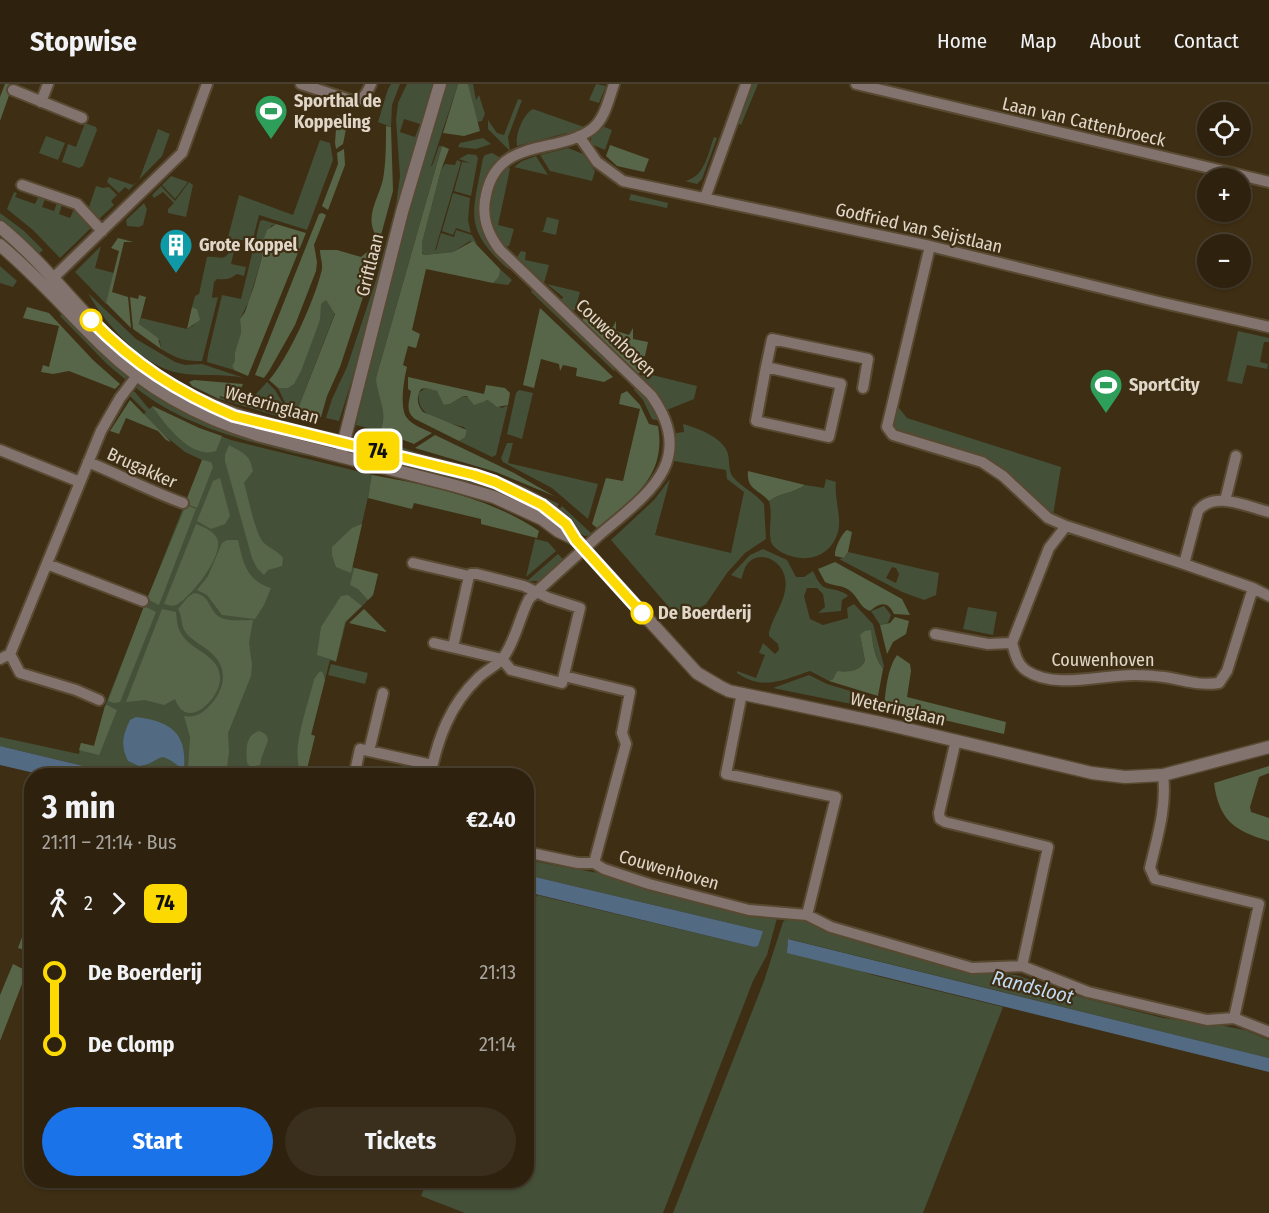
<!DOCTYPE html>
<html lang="en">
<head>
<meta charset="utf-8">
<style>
	:root { --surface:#2e220f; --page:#3a2f1d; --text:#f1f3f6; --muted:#a7a49e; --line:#493f2f; --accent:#1a73e8 }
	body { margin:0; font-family:"Fira Sans Condensed",sans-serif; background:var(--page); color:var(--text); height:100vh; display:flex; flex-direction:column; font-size:22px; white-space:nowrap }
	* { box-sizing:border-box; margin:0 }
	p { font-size:20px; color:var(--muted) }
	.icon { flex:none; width:33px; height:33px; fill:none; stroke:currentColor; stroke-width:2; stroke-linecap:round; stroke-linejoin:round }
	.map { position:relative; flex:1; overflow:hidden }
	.panel { position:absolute; left:24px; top:684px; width:510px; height:420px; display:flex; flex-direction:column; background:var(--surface); border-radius:24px; box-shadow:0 2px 4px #0004,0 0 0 2px var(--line) }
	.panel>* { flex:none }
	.badge { padding:0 12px; border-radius:9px; font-size:21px; line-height:39px }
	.buttons { position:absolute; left:1197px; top:18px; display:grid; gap:12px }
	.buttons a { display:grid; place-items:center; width:54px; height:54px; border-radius:50%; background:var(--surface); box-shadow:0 2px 4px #0004,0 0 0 2px var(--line); font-size:30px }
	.map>.badge { position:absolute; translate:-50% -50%; box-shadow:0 0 0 3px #fff }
	.legs { display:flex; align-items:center; gap:9px; height:66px; padding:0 18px; font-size:20px }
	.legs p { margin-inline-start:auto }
	.headline { display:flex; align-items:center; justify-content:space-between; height:102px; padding:0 18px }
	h1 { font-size:33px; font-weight:700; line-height:45px }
	.cta { display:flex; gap:12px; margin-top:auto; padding:12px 18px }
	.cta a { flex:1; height:69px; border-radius:36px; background:var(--accent); color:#fff; font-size:24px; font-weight:700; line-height:69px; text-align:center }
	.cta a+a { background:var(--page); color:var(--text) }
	ul { padding:0 18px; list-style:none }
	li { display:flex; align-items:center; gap:21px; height:72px; font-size:22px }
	li i { display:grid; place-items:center; width:9px; height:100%; margin:0 8px; background:currentColor }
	li i::after { content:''; width:15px; height:15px; margin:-8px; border:4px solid; border-radius:50%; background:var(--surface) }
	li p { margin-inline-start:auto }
	li:first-child i { background:linear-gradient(#0000 50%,currentColor 0) }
	li:last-child i { background:linear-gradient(currentColor 50%,#0000 0) }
	header { display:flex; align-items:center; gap:36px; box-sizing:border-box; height:84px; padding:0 30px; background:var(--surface); border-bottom:2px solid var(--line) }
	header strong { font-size:28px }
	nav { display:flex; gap:33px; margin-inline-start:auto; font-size:21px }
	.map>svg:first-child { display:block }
	.green { fill:#445038; fill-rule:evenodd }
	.forest { fill:#576649 }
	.water { fill:#526a82 }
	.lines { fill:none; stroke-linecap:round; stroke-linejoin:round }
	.minor-casing { stroke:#584931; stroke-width:14 }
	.tertiary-casing { stroke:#584931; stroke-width:15 }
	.minor { stroke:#83736f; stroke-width:10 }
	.tertiary { stroke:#83736f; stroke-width:12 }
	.line-1-casing { stroke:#fff; stroke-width:14 }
	.line-1 { stroke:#fcd900; stroke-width:9 }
	.stop-1-dot { fill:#fff; stroke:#fcd900; stroke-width:3 }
	.labels { text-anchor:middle; stroke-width:4.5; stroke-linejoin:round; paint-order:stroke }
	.poi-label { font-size:18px; font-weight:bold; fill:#e1d7c8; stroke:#3e2e14; text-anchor:start }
	.street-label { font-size:18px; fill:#e1d7c8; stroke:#3e2e14 }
	.stop-label { font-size:18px; font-weight:bold; fill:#e1d7c8; stroke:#3e2e14; text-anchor:start }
	.water-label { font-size:20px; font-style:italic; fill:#c1dbf6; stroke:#3e2e14 }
</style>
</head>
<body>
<header>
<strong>Stopwise</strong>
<nav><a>Home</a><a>Map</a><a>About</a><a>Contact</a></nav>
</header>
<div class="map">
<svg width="1269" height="1129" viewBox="0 0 1269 1129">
	<rect width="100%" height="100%" fill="#3e2e14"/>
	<!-- green -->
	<path class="green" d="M391 0H400L392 21 391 43 378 38 388 5Z
		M407 0H433L393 135 362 264 339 337 326 334 332 315 347 283 377 193 396 121 400 92 396 36 398 19ZM404 35 420 40 415 53 400 48Z
		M446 0H458L431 82H432L439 62H442L376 294C380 311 388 330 380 347L356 341 357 335 404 146Z
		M468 0H473L476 16 479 11 485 30 482 37 477 38Z
		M596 0 606 2 599 19 589 16Z
		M753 0H758L741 41 738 39Z
		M518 15 522 16 508 53 510 67 488 45V36L497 49 504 51Z
		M533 25 584 43V45L570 51 567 49 517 62C515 51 523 30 533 25Z
		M174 38 162 72 129 106 125 103 119 109 107 98 109 93 133 101 139 96 158 45 170 50Z
		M85 39 96 43 97 46 83 82 79 84 62 78 68 60 76 63Z
		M602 42 612 46 605 66 591 60C589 52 596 48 602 42Z
		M46 52 65 59 58 76 39 69Z
		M714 53 717 54 702 95 697 100 685 97C705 93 708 69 714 53Z
		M483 54 491 60 476 65 458 63 460 59Z
		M320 56 330 59 333 76 307 146 259 131 252 159 237 155 235 163 226 161 239 111 293 131Z
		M568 64 583 70 595 87 592 97 550 87 540 71Z
		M492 69 501 74C476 97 471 135 491 163 496 171 504 177 511 183L508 185C462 144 473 129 483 74L485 71Z
		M468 70 476 71 478 74 471 112 454 107 462 78 470 79 459 75Z
		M536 72 548 91 514 83 522 77Z
		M457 76 461 78 435 166H436L441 149 454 153 456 146 472 151 477 160 470 157 453 168 424 171 421 166 422 159 441 86 445 80 455 81Z
		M508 82 510 85 498 141 514 145 509 162 505 163C481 142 487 103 508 82Z
		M171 92 188 98 175 115 162 101Z
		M189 98 193 101 186 133 168 129V125L174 119 163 108 154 114 152 111 161 102 175 117Z
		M96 102 103 104 109 103 117 111 111 117 114 121 98 136 88 126Z
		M14 108 17 109 15 113 35 120 39 112 45 115 42 123 54 127 57 119 62 121 59 130 70 134 74 125 91 144 60 174 33 146 7 125Z
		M453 109 470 114 468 136 471 149 456 144 453 151 442 147Z
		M631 110 668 119 667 124 629 116Z
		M144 119 147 125 143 141 139 143 127 142 126 136Z
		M0 129 23 146 43 166 36 172 0 139Z
		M547 133 559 136 556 151 540 147H543Z
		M263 136 276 140 271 142 261 163 262 173 249 217 240 235 241 249 236 277 232 282 234 286 207 278 208 270 222 211 241 215 260 137Z
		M101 162 95 184 114 189 106 220 75 188Z
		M230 166 234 167 231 180 246 183 244 192 237 190C230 195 226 196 217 195L214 198 212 213 213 214 218 213 202 277C183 277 178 275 161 265L160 257 139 240 141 234 187 245C198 241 197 235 197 225L192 223 195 212 199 210 207 173C218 171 225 179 230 166Z
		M521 167 526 168 525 176 549 181 544 199 517 173Z
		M0 182 17 197 13 203 0 199Z
		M500 185 512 196 508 201 493 199 498 194Z
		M547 200 580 208 575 226 570 227 560 217 563 213Z
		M533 204 612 281 615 288 531 208Z
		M88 209 136 255 175 278 185 281 202 280 244 294C223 289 201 293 179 289 143 283 105 240 88 209Z
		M326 216 335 229 297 327 286 321 278 304H288L320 236V220Z
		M64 227 127 290 126 296 107 280 60 232Z
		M1238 247 1269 254V258H1264L1260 278 1268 280 1267 285 1247 281 1242 300 1227 297Z
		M644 289 697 302 694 315 667 326 654 306 640 293Z
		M267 298 275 306 287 326 317 336 284 334 219 315V313L246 321Z
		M140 300H143L312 369 311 372C298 371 284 366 271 363 223 351 175 335 136 304Z
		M635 302 647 314 660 337 652 335 643 316 634 306Z
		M425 304 437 307 445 321 450 320 463 312 484 317 489 316 493 320 502 324 508 321 496 371 492 373 459 357 467 347 464 343C446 338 415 334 419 309Z
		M519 306 533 309 522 355 507 350 516 309Z
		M131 308H135L149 325 153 322 199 344 231 356 373 391 352 483 378 490 373 511 346 538 336 578 330 576 311 650 315 652 305 691H121L0 662V653L79 670 81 659 94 662 105 622 202 376 185 368 159 347 136 338 146 328 129 311Z
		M895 319 907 334 1061 383 1053 431 998 382 979 372 893 345 891 338Z
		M683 340C698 344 724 354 728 370 730 378 728 387 733 393 742 404 756 409 764 420L766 455 745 469 727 489 706 520 680 536 611 456 654 416 670 395 655 451 731 469 744 408 727 395 726 386 674 377 676 349 684 348Z
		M379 355 426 372 498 392 559 420 555 426 376 362Z
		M507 359H513L508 379 598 400 588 435 552 404 503 378 501 374Z
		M374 370 503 404 551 432 372 376Z
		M826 395 836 398C834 415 842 433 838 448 830 475 803 480 781 468 777 465 773 463 771 458 768 445 773 430 769 417 782 408 793 410 805 401L824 404Z
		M562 422 593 451 585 452 581 450 557 428Z
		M535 455 548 458 556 467 526 493Z
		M763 465 787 476 796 493H804L813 487C824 512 828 500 846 510L848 512 842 516 841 527 818 529 825 523 823 510 817 504H807L804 512 810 535 823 541 848 534 847 524 854 520 873 540 884 582 883 585C875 573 873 562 871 548L860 551 865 577C859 588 849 588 837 587L833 595 829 597 810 587C783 596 763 607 737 589V587L756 594 765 571 759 569 763 559 775 570 779 566 778 560 769 552V548C774 530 789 512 785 494 782 476 758 464 746 482 744 485 743 491 741 495L731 491 750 471Z
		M848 468 939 489 936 511 924 516 902 508 839 475 844 474ZM892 483 896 484 899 490 896 499 886 494Z
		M558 470 564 476 540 497H527Z
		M884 522 891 531 888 539 880 541 871 527Z
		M968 523 997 528 993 551 963 545Z
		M331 580 368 589 365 600 328 591Z
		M809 591 827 600 877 615 876 625 773 604Z
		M527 776 609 791 649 807 747 830 777 834 767 871 753 897 663 1129H465L421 1112 427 1097 526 1096V840L537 811 754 863 763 847 527 791Z
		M787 834 806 837 868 861 917 874 972 887 1016 891 1084 914 1163 934 1219 941 1245 946 1269 956V974L789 855 787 862 873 891 1003 923 923 1129H673L764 897 783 838Z"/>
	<!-- forest -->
	<path class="forest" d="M5 0H13L0 37V13Z
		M458 0H468L480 47 464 52 443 49Z
		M337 31 348 35 343 60 336 65 335 59Z
		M386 42 391 43 393 107 369 195 340 283 327 312 321 333 297 327 335 230 326 216 321 220 320 236 301 287 294 300 288 304H278L269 296C288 275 314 217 321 189 324 181 320 174 320 166H337L361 173 372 164 376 152C363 130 382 111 384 89 386 74 386 58 386 42Z
		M610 61 649 75 644 88 617 82 606 72Z
		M442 62 449 65 441 86 422 159V169L424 171 453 168 473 157 500 185C500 192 498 195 493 199L426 185 412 246 420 250 416 264 408 262 403 281 407 283C404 295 399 324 407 334 412 341 424 345 432 349L414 360 380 347C389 328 377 313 376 294Z
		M344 65 345 81 328 126 322 122 338 80 337 69Z
		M322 129 326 131 314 161 317 178 316 187 295 241 269 287 264 294 255 291 319 130Z
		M276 140 306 149 248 292 234 286 232 282 235 277V269L241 249 240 235 245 228 254 202 262 173 261 163 267 146Z
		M118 154 133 158H124L112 208 128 213 131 244 106 219 119 167 111 164Z
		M139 211 146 213 139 240 158 254 161 265 133 245 130 213 138 215Z
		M27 223 49 229 93 276 120 300 115 305 69 287 53 290 41 288 43 281 49 283 59 242 23 234Z
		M192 223 197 225 200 236 187 245Z
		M540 224 613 293 604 298 576 292 577 284 563 281 560 287 559 280 541 275 534 304 523 301Z
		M587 229H592L591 238 613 243 616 237V247L629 251 633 244V255L648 258 645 272 640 273 639 282 641 287 638 290 583 238V232Z
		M408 293 484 310 486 301 505 304 510 309 508 321 497 323 488 316 474 321 467 312H463L450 320 444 321 437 307 425 304 421 305C416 313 417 321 423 328L467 346 465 353 459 357 415 335C405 327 409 318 411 307L408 305Z
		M194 296 243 300 235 317 220 312 219 315 192 302 189 298Z
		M627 307 640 321 649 340 658 342C667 393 632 415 597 444L592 440 606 394 623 397 640 325 619 320 621 310Z
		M130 316 171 358 166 356 158 347 126 334 119 350 110 347Z
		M152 322 199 344 222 352 216 367C191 376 165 340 152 322Z
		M435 351 514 389 554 412 496 388 415 364Z
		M229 361C243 369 250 370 253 387L244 399C248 412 256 453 264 459 270 465 277 466 283 474L282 482 268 486 264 491 257 484 252 474 225 377V371Z
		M202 376 211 378 213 383 197 424 187 420 186 417Z
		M748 387 805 401C792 410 782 408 769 417 758 405 746 405 748 387Z
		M372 391C429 401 490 414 539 447L537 454 481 440V435L414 419 412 425 368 414Z
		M220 394 230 432 225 440 211 445 197 437 213 397Z
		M186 421 196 425 159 521 147 515Z
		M196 440C204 443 216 448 218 457 221 475 192 511 178 520 173 523 169 521 164 520Z
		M362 440 351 489 336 483 332 471V463L352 444Z
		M847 446 852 448 848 468 844 474 835 472C834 466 841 450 847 446Z
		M227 456H238C243 479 247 497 271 504L264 521 255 535 222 531 207 511 197 506 208 492 222 459Z
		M835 478 902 515 910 531 894 530C888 517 880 518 870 527 859 523 858 512 849 506 843 501 832 502 825 498L818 485Z
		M354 484 378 490 373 511 368 516 358 505 350 501Z
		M194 509C210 511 208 524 218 532 226 538 244 536 253 536L249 559 252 581 251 592 228 649 229 668 226 691H191L188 687 190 653 184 632C197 634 204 628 212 619 226 602 228 582 209 567 202 561 193 557 187 550 180 542 183 533 178 525L188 513Z
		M348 511 362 522 345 538 336 577 317 571 321 543 341 512Z
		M144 522 156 528 120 618 114 619 108 617Z
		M162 525 176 528C177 536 177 544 182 551 193 568 221 571 220 596 219 615 187 648 175 615L164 621 145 616 126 618Z
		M364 525 386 547V548L349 539Z
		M895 533 909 537 906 550 893 558 887 570 880 541 890 539Z
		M871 546C873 561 874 572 883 585L878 612 829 597 833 595 837 587C849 588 859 588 865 577L860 551 865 547Z
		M897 571 910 580 911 587 907 613 1006 638 1004 650 884 622C886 606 887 585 897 571Z
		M320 587 323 589 325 596 311 651 315 652 307 685 300 686C291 664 309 619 314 595Z
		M107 621 117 626 100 669 99 671 79 666 81 659 94 662 105 622Z
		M259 647C274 653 266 659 263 670 261 673 261 677 260 681L250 683 247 679C246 666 245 651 259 647Z
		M1269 682V689L1259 693 1250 723 1251 728 1269 734V757C1234 747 1219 736 1214 699Z
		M31 829 32 868H31L18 864Z
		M13 880 27 887 0 957V911Z"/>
	<!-- water -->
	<path class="water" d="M136 633C169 637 187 648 184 683H180C154 664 165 678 139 682L128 677C120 661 123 651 130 636Z
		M0 662 121 691H43L0 681Z
		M527 791 763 847 758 862 754 863 527 808Z
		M788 855 1269 974V988L787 869Z"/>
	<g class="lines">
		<defs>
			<path id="minor" d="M301 0 353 17C364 16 367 9 371 0
				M856 0 1269 98
				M13 6 82 34
				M41 18 48 0
				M579 52 597 78 623 97 930 162 1159 218 1269 243
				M22 101 77 120 102 147
				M705 114 746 0
				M930 162 887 343 893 351 982 378 1003 392 1048 434 1066 442 1184 480 1253 504 1269 512
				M48 199 182 69 207 0
				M766 283 841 300 829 353 756 337Z
				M766 283 772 255 868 275 863 304
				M0 366 80 398
				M88 378C120 391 150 407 183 419
				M1225 417 1236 372
				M1066 442 1049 464 1012 559C1015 569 1017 581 1027 587 1056 606 1104 590 1136 591 1146 591 1155 592 1164 593 1185 596 1197 602 1219 599L1227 587 1253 504
				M413 479 469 492 471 490H477L524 502 549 514 580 524 562 599 511 586 502 575 434 559
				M47 480 143 517
				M1184 480 1198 427C1214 406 1248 423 1269 428
				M935 550 988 560 1012 559
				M453 563 469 492
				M10 570 20 589 76 606 99 616
				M0 575 10 570 101 347 120 314 142 285
				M564 592 630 608 622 649 626 660 594 779
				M742 609 726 690 836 713 807 831
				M956 656 939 729 940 735 945 738 1048 763 1022 882
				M369 667 383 609
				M1163 691C1167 723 1157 754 1150 784L1155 795 1259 820 1234 934
				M354 692 360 665 432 681
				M430 692C438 654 450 621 478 594 485 587 496 582 503 574 516 556 519 534 529 515 551 494 574 474 597 453 643 413 700 379 651 311L500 166C487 149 481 132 486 111 498 52 557 71 592 45 605 35 609 14 614 0
				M526 768 578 779H594L604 785 649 800 749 826 807 831 831 843 972 884 1022 882 1088 908 1207 936 1234 934 1269 948"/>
			<path id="tertiary" d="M0 143C52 185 89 243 143 283 206 330 283 345 359 362 397 371 436 381 474 391 505 402 543 415 566 440 570 444 573 451 576 456L697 589 719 602 729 607 877 638 1092 689 1125 693 1163 691 1269 663
				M0 161C37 192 69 229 104 263 148 306 203 335 261 352L456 402 494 413 542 435 558 447 575 455
				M342 365 402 128 440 0"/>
		</defs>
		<!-- minor casing -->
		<use href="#minor" class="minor-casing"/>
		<!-- tertiary casing -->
		<use href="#tertiary" class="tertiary-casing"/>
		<!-- minor -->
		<use href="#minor" class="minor"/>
		<!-- tertiary -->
		<use href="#tertiary" class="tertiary"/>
	</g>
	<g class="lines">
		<defs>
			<path id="line-1" d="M91 236C134 280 177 308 234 332L474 391 495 398 542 421 566 440 576 456 642 529"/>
		</defs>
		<!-- line-1 casing -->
		<use href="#line-1" class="line-1-casing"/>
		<!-- line-1 -->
		<use href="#line-1" class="line-1"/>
	</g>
	<!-- icons -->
	<defs>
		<symbol id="stadium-pin" viewBox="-11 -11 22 30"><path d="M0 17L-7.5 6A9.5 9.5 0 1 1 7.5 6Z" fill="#2e9e5b" stroke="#3e2e14"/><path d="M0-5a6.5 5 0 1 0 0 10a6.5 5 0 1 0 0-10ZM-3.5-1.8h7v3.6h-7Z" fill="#fff"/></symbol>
		<symbol id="building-pin" viewBox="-11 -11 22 30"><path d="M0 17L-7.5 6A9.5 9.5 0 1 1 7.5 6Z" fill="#0f9aa8" stroke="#3e2e14"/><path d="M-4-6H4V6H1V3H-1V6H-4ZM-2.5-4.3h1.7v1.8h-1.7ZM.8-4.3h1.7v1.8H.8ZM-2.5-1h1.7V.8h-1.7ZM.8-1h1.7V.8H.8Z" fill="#fff"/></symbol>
	</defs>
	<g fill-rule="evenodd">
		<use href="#stadium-pin" x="252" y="8" width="38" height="52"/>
		<use href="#building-pin" x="157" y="142" width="38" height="52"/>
		<use href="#stadium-pin" x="1087" y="282" width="38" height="52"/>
	</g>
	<!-- markers -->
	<g class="stop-1-dot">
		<circle cx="91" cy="236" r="10"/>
		<circle cx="642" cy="529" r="10"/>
	</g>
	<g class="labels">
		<!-- poi labels -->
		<g class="poi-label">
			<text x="294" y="23">Sporthal de<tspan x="294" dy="21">Koppeling</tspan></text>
			<text x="199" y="167">Grote Koppel</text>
			<text x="1129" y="307">SportCity</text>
		</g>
		<!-- street labels -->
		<g class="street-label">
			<text transform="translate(1084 38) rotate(13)" y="6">Laan van Cattenbroeck</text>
			<text transform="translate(919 144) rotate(13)" y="6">Godfried van Seijstlaan</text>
			<text transform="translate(370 181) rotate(-76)" y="6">Griftlaan</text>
			<text transform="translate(616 254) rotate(44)" y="6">Couwenhoven</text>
			<text transform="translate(272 321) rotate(16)" y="6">Weteringlaan</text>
			<text transform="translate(142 384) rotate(24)" y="6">Brugakker</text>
			<text x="1103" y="582">Couwenhoven</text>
			<text transform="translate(898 625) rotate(13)" y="6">Weteringlaan</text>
			<text transform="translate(669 786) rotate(16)" y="6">Couwenhoven</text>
		</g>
		<!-- stop labels -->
		<g class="stop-label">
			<text x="658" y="535">De Boerderij</text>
		</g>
		<!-- water labels -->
		<g class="water-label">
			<text transform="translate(1033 903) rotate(14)" y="7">Randsloot</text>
		</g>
	</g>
</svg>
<div class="buttons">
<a><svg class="icon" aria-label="locate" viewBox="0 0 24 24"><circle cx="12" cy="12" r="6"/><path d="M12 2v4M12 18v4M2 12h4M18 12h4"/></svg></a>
<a>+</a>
<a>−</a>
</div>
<b class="badge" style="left:378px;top:367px;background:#fcd900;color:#111">74</b>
<section class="panel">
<div class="headline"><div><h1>3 min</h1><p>21:11 – 21:14 · Bus</p></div><b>€2.40</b></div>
<div class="legs"><svg class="icon" aria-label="walk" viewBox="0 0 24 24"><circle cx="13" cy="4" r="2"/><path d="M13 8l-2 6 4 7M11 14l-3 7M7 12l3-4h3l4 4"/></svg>2<svg class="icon" aria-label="forward" viewBox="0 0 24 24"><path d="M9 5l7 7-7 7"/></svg><b class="badge" style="background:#fcd900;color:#111">74</b></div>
<ul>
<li><i style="color:#fcd900"></i><b>De Boerderij</b><p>21:13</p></li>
<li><i style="color:#fcd900"></i><b>De Clomp</b><p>21:14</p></li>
</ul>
<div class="cta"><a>Start</a><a>Tickets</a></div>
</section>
</div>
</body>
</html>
